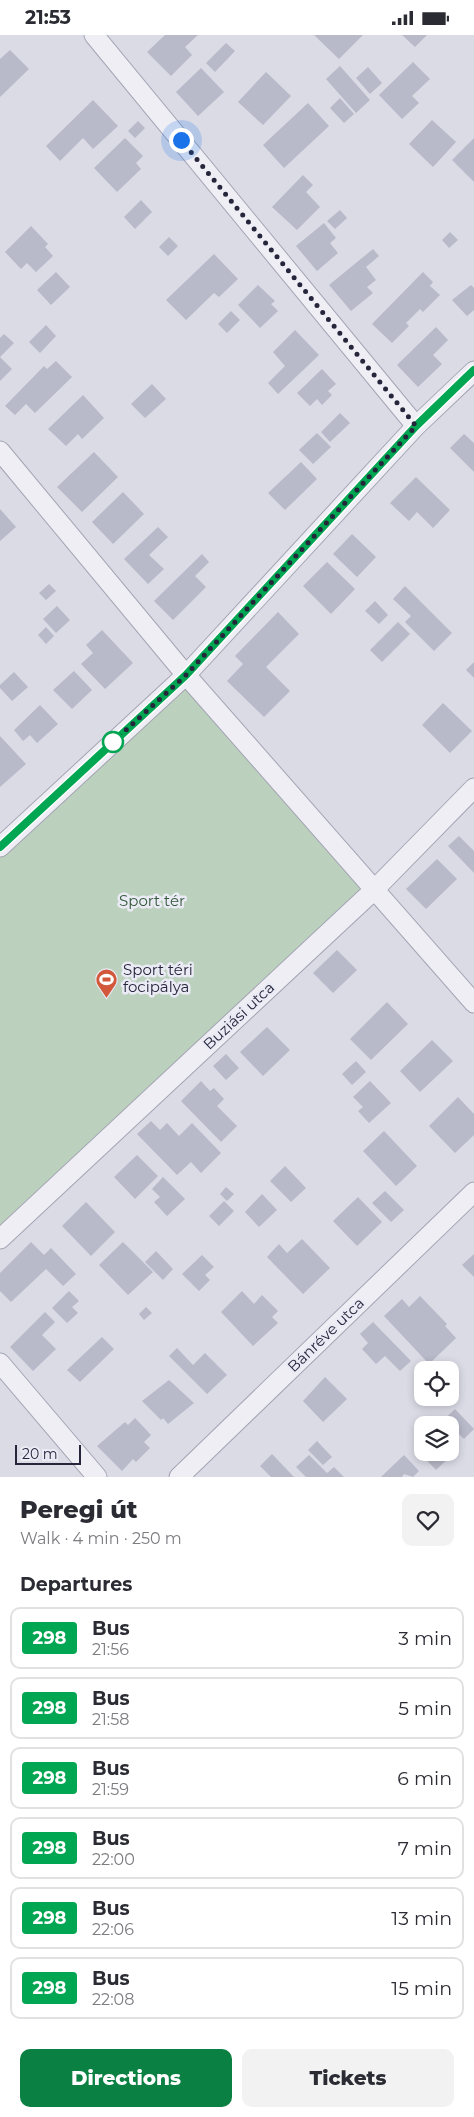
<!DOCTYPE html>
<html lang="en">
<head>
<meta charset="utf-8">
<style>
	:root { --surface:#fff; --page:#f2f2f3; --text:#2b2b33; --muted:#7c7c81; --line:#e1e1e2; --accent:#0b8043 }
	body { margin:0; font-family:Montserrat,sans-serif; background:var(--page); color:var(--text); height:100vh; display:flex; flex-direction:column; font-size:19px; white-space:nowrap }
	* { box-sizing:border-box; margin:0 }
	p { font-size:16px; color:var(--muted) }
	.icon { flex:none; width:28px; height:28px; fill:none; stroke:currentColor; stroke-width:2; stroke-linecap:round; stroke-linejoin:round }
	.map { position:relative; height:1442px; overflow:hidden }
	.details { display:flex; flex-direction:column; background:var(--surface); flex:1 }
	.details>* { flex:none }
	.badge { padding:0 10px; border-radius:4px; font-size:18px; line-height:32px }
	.tools { position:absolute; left:414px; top:1326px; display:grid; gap:10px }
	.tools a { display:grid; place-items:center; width:45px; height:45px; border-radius:10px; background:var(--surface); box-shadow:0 2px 8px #0003; font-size:25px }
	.scale { position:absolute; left:15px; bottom:12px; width:66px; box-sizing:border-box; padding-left:5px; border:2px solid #25253c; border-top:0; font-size:14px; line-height:18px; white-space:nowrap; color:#25253c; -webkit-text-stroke:4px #eaebf4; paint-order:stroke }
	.you { position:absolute; width:25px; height:25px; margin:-12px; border:4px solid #fff; border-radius:50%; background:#1a73e8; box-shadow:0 0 0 8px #1a73e833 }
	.map>.badge { position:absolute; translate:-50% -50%; box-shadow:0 0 0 2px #fff }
	h2 { padding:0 20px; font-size:19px; line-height:45px }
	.round { display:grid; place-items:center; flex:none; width:52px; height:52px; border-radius:10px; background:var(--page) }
	.overview { display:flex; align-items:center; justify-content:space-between; height:85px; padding:0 20px }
	h1 { font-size:24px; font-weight:800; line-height:38px }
	.button { display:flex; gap:10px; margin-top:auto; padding:10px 20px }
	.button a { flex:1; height:58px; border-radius:10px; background:var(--accent); color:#fff; font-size:20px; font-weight:800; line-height:58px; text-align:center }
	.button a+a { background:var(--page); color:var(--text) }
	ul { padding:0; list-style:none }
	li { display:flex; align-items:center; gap:15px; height:62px; margin:0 10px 8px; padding:0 10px; border:2px solid var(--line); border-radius:10px }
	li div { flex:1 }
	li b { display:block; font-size:19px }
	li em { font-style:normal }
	li .badge { min-width:55px; font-weight:700; text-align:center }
	.status { display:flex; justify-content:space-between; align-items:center; height:35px; padding:0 25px; background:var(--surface); direction:ltr }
	.status svg { height:14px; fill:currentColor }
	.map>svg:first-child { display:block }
	.green { fill:#bcd0be }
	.building { fill:#b8b9c9 }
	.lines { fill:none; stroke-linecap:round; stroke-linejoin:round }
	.minor-casing { stroke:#a4a4b3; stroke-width:21 }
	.minor { stroke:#eeeef4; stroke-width:19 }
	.line-casing { stroke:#fff; stroke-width:11 }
	.line { stroke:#00a651; stroke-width:8 }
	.walk { stroke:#25253c; stroke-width:5; stroke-dasharray:0 9 }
	.stop-dot { fill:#fff; stroke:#00a651; stroke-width:2.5 }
	.labels { text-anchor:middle; stroke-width:5; stroke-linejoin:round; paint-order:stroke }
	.park-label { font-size:15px; fill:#325838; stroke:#eaebf4 }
	.poi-label { font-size:15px; fill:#25253c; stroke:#eaebf4; text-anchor:start }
	.street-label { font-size:15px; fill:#25253c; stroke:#eaebf4 }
</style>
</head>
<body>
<div class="status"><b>21:53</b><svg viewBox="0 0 49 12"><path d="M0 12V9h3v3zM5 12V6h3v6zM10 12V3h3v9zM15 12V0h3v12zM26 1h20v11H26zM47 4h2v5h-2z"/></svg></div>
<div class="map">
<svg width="474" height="1442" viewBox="0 0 474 1442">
	<rect width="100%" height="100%" fill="#dbdbe6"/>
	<!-- green -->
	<path class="green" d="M186 640 373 856 0 1204V812Z"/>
	<!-- building -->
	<path class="building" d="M165 0H198L185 12 192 20 171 41 147 17Z
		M314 0H363L339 24Z
		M402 0H427L415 12Z
		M226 8 235 16 215 37 206 28Z
		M10 15 29 34 0 62V24Z
		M413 27 430 44 412 61 419 68 402 84 379 60Z
		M340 31 370 65 356 78 326 44Z
		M368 32 382 48 370 59 356 43Z
		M201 33 224 57 198 81 176 57Z
		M266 37 291 61 263 90 238 67Z
		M340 63 354 79 344 88 330 73Z
		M93 65 118 91 93 114 83 103 60 126 46 111Z
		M308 68 329 91 284 133 263 110Z
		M432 85 456 107 433 132 409 109Z
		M138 86 145 93 135 103 128 96Z
		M125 103 143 121 136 128 141 134 117 157 94 133Z
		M474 103V147L452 125Z
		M303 140 313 150 306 157 320 172 297 195 272 172Z
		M141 165 152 177 135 194 124 182Z
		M340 175 347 183 335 194 327 186Z
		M324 188 336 203 330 208 338 218 317 236 296 211Z
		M31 191 48 209 45 212 53 221 36 237 27 228 21 234 5 217Z
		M450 197 458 205 449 213 442 205Z
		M169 202 178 211 168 221 159 212Z
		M373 214 379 221 366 232 376 245 367 252 373 258 351 276 329 250Z
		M214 219 238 244 219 262 214 258 186 285 166 265Z
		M56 237 70 252 51 270 37 255Z
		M423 237 433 247 430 251 440 260 423 277 420 274 406 288 409 291 392 308 372 289Z
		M258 250 275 266 271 269 278 276 260 293 238 270Z
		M471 250 474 253V275L467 281 452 265Z
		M231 276 240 285 227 298 218 289Z
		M46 290 56 301 40 318 29 307Z
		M436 292 448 305 433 320 442 329 418 352 397 330Z
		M295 295 319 320 278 359 268 348 285 331 273 317Z
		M4 299 14 308 0 322V303Z
		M0 322 12 334 0 346Z
		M56 326 72 342 35 378 26 369 15 380 5 371 44 331 47 334Z
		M322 334 336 349 328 356 332 360 322 370 317 364 310 371 297 358Z
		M152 349 166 364 145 383 131 369Z
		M83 360 104 383 82 404 78 399 66 411 48 394Z
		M340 378 350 388 330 407 321 397Z
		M317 398 331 412 313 429 299 415Z
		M464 399 474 408V437L450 413Z
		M94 417 118 442 82 477 57 452Z
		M301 427 317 444 285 475 268 458Z
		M416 442 450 475 433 493 417 477 409 486 390 468Z
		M123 457 144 479 113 509 92 487Z
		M0 474 16 492 0 506Z
		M158 492 168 502 149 520 164 534 148 549 124 524Z
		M352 499 376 522 357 542 333 519Z
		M202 519 209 527 195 541 206 552 173 585 154 566Z
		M327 527 355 554 331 579 303 551Z
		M49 549 56 556 46 565 39 558Z
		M405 551 452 598 434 616 405 587 411 581 393 564Z
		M375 566 388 580 379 589 365 576Z
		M57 571 70 585 56 598 43 584Z
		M278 577 299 599 266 632 290 656 264 682 227 646 243 629 235 621Z
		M398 587 410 599 382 627 370 615Z
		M46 592 54 601 46 609 38 600Z
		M102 595 133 628 105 654 81 629 93 618 86 610Z
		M474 627V643L466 635Z
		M74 636 92 655 72 674 53 655Z
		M14 637 28 652 12 666 0 653V650Z
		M443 668 472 696 450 718 422 690Z
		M40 670 58 689 37 708 30 700 23 706 14 695Z
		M0 701 26 729 0 752Z
		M459 801 474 816V838L448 811Z
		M437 824 457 844 426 874 406 854Z
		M337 915 357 935 333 958 313 938Z
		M387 967 408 989 371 1025 350 1004Z
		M267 992 290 1015 263 1041 240 1017Z
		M432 1005 453 1026 420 1057 400 1036Z
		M226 1019 239 1033 226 1045 213 1031Z
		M356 1026 366 1037 352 1050 342 1039Z
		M201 1046 210 1056 214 1053 224 1064 217 1071 237 1091 221 1107 181 1066Z
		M370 1046 391 1068 369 1088 358 1076 363 1072 353 1062Z
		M458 1062 474 1079V1100L455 1118 429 1091Z
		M151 1086 160 1095 167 1088 179 1101 192 1088 221 1118 201 1138 191 1127 177 1140 137 1099Z
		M384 1096 417 1131 396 1151 363 1116Z
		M137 1120 158 1141 135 1164 114 1142Z
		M285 1131 306 1153 291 1167 270 1146Z
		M163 1142 185 1164 167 1181 154 1167 160 1162 152 1154Z
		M226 1152 234 1159 227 1166 220 1159Z
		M385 1156 404 1175 391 1187 372 1168Z
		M262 1159 277 1175 259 1192 245 1177Z
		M358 1162 382 1187 357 1211 333 1186Z
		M224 1166 234 1176 219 1191 209 1181Z
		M86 1167 115 1197 91 1221 62 1191Z
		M302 1204 330 1233 303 1259 267 1222 279 1209 287 1218Z
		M31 1207 44 1220 51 1213 76 1239 63 1251 46 1234 11 1267 0 1256V1238Z
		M123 1207 153 1237 128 1260 99 1230Z
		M156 1216 173 1234 163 1245 145 1227Z
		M474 1219V1242L462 1230Z
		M202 1220 214 1232 205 1240 210 1245 199 1256 182 1239Z
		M69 1256 79 1266 72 1272 78 1278 67 1288 52 1273Z
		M242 1256 254 1269 262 1260 278 1276 272 1282 278 1288 253 1311 221 1277Z
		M420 1261 447 1289 445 1291 456 1303 429 1329 384 1281 402 1264 409 1272Z
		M146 1272 152 1278 144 1285 139 1279Z
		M45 1277 55 1287 42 1300 56 1314 33 1336 10 1312Z
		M373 1287 411 1326 400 1336 385 1321 376 1329 362 1314 368 1308 360 1299Z
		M102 1302 114 1314 80 1347 67 1335Z
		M177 1313 193 1330 205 1318 227 1340 207 1359 169 1321Z
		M325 1342 347 1364 323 1387 303 1366Z
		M169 1345 194 1368 168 1389 163 1383 161 1385 142 1366Z
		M455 1374 474 1394 464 1404 457 1397 450 1403V1390H438Z
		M135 1383 151 1400 144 1407 150 1413 136 1427 133 1424 122 1436 97 1411 125 1387 128 1390Z
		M422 1405V1418L450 1416 453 1419 436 1435 414 1412Z
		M317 1406 332 1422 323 1430 308 1415Z
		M272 1419 294 1442H271L260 1431Z
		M309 1420 327 1438 334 1432 344 1442H306L296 1432Z
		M404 1420 419 1436 413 1442 404 1439 402 1442H381Z"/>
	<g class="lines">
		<defs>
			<path id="minor" d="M94 0 416 391
				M0 416 186 640 474 968
				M0 812 186 640 416 391 474 336
				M0 1204 373 856 474 753
				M0 1328 97 1442
				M179 1442 474 1157"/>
		</defs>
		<!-- minor casing -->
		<use href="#minor" class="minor-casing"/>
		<!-- minor -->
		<use href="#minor" class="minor"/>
	</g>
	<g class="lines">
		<defs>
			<path id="line" d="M0 812 186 640 416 391 474 335"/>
		</defs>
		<!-- line casing -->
		<use href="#line" class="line-casing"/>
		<!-- line -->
		<use href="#line" class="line"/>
		<!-- walk -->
		<path class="walk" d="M113 707 186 640 416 391 181 105"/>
	</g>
	<!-- icons -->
	<defs>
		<symbol id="stadium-pin" viewBox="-11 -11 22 30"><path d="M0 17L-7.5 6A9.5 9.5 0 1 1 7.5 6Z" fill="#d1583a" stroke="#eaebf4"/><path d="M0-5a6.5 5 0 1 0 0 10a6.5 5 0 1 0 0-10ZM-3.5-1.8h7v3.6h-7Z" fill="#fff"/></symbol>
	</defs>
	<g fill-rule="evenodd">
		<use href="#stadium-pin" x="94" y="932" width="25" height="34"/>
	</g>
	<!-- markers -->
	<circle class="stop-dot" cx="113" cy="707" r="10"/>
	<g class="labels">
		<!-- park labels -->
		<g class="park-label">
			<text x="152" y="871">Sport tér</text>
		</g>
		<!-- poi labels -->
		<g class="poi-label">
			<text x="123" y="940">Sport téri<tspan x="123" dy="17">focipálya</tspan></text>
		</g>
		<!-- street labels -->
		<g class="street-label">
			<text transform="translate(239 981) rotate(-43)" y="5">Buziási utca</text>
			<text transform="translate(326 1300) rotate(-44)" y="5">Bánréve utca</text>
		</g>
	</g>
</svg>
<div class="tools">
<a><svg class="icon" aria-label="locate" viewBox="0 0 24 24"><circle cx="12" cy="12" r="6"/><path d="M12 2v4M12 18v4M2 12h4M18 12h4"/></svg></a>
<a><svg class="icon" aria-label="layers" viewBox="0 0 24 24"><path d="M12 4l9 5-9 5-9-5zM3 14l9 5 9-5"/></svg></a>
</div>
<div class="scale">20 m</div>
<div class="you" style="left:181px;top:105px"></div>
</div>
<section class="details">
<div class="overview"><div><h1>Peregi út</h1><p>Walk · 4 min · 250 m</p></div><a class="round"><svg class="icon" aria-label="heart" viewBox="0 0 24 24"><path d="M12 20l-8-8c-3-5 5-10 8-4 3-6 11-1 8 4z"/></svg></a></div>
<h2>Departures</h2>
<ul>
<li><span class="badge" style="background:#00a651;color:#fff">298</span><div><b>Bus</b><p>21:56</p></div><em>3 min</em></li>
<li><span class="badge" style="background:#00a651;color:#fff">298</span><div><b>Bus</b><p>21:58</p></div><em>5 min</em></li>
<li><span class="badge" style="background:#00a651;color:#fff">298</span><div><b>Bus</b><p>21:59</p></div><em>6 min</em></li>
<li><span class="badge" style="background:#00a651;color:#fff">298</span><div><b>Bus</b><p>22:00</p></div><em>7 min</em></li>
<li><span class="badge" style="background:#00a651;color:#fff">298</span><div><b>Bus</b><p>22:06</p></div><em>13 min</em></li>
<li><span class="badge" style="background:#00a651;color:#fff">298</span><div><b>Bus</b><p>22:08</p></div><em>15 min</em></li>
</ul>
<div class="button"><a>Directions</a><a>Tickets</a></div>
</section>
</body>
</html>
